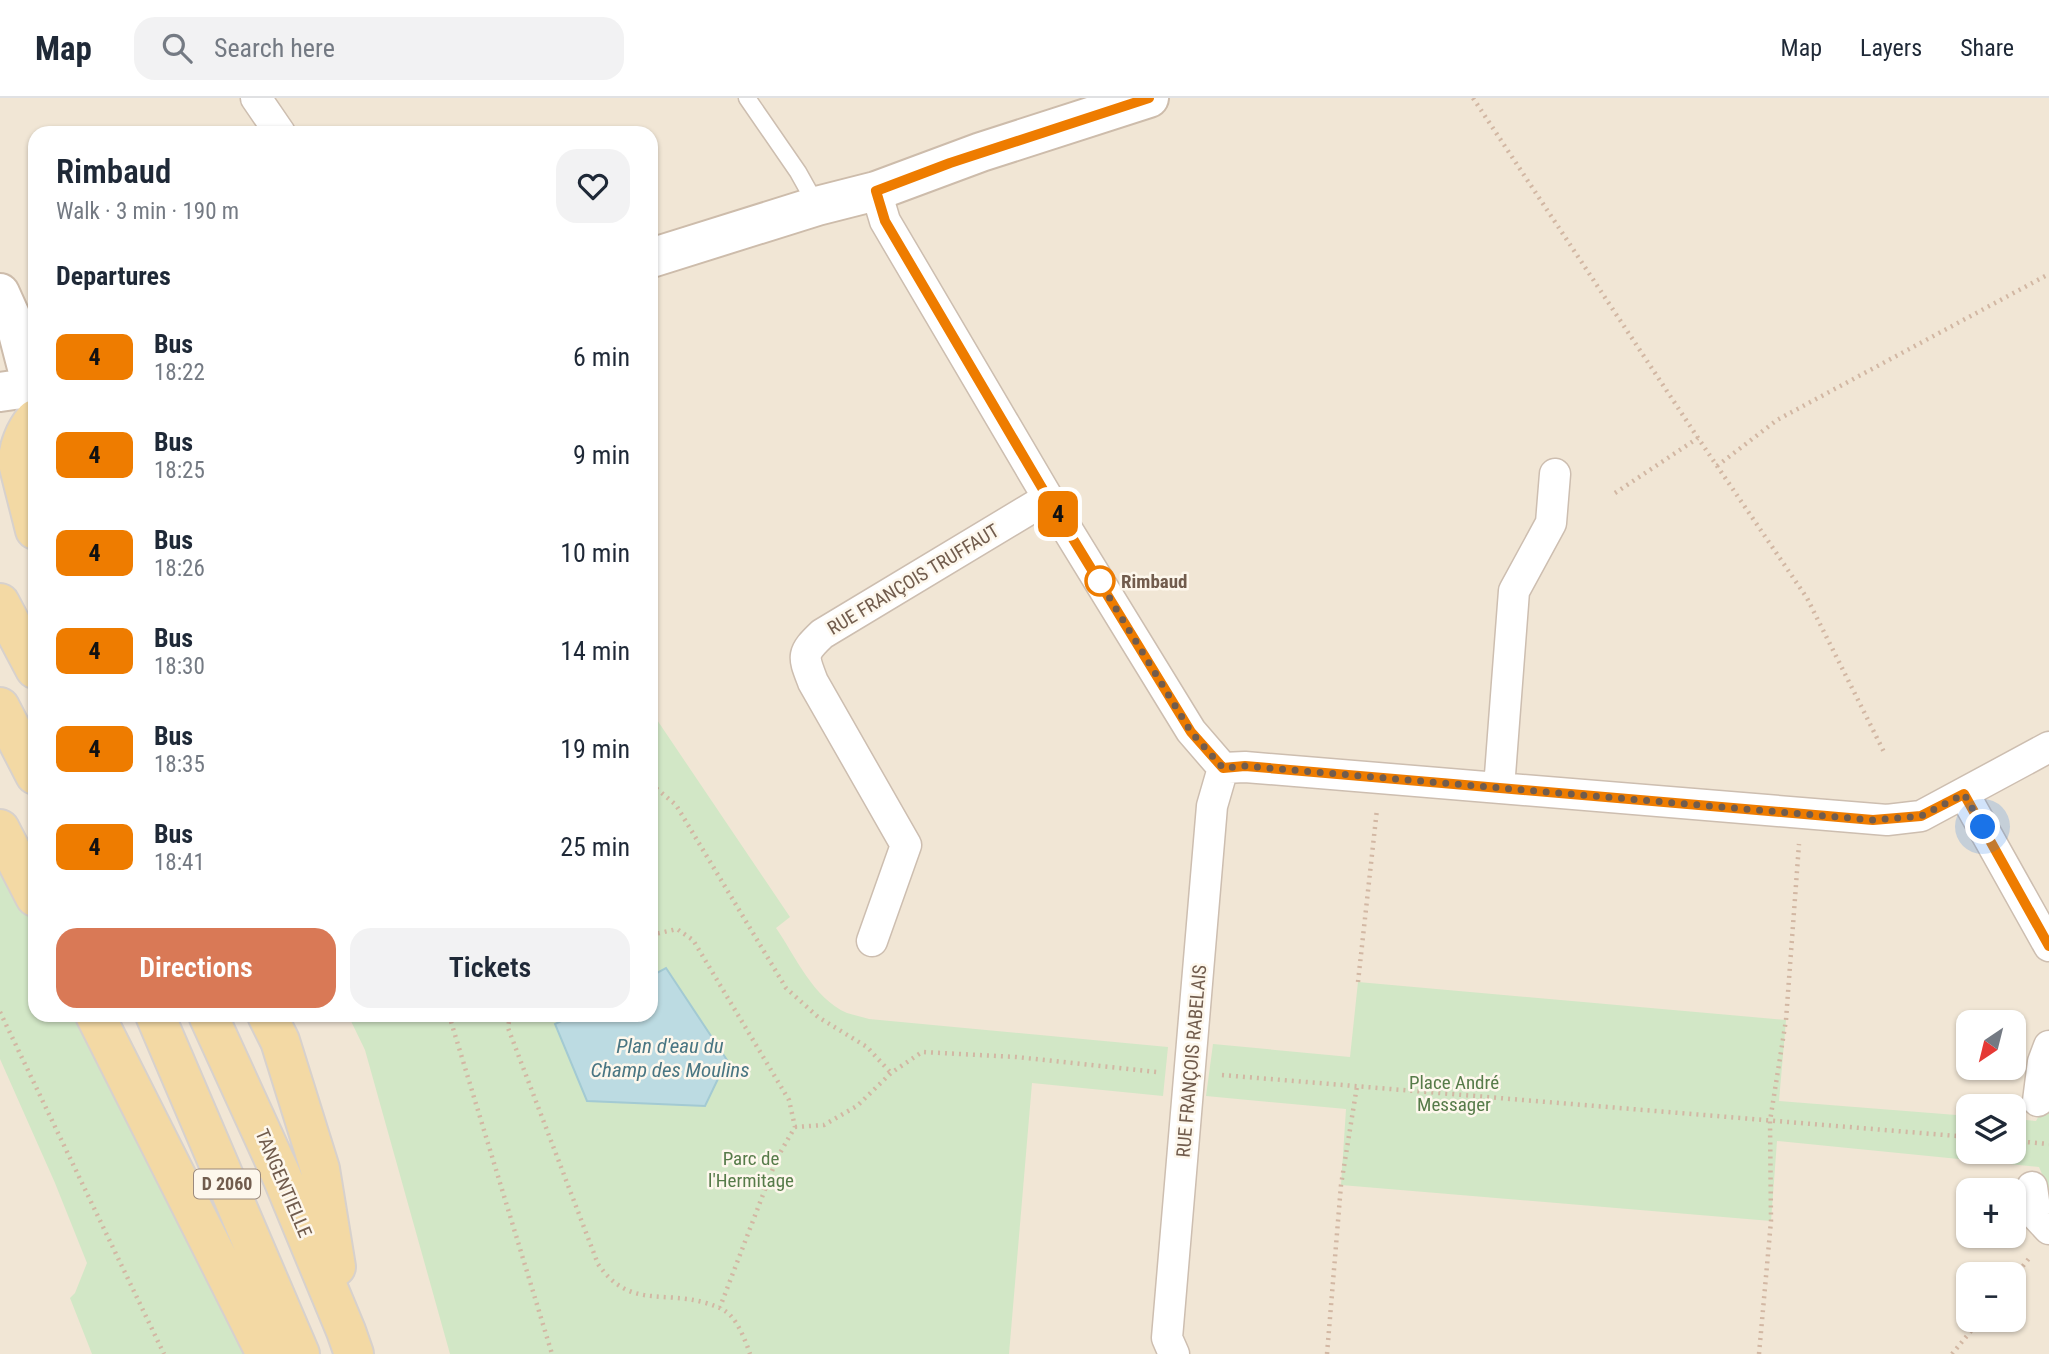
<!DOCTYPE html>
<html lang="en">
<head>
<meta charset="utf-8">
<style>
	:root { --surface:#fff; --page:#f2f2f3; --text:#1f2937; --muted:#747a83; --line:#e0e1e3; --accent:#d97956 }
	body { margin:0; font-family:"Roboto Condensed",sans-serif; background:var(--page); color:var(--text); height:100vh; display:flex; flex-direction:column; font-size:26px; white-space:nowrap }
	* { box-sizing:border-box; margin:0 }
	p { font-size:23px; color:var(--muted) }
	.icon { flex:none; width:38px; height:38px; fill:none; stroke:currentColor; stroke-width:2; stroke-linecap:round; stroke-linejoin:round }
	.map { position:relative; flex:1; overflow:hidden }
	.drawer { position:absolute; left:28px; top:28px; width:630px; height:896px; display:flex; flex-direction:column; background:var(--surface); border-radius:21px; box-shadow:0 2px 5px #0004 }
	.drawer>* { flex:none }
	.badge { padding:0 14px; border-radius:10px; font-size:24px; line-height:46px }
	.needle { width:46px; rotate:215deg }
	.controls { position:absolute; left:1956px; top:912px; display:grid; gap:14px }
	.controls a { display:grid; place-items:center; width:70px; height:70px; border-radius:14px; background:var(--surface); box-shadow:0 2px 5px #0004; font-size:35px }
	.you { position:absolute; width:35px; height:35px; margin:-18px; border:5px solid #fff; border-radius:50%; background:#1a73e8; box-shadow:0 0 0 10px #1a73e833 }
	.map>.badge { position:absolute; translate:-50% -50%; box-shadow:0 0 0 4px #fff }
	h2 { padding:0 28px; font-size:26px; line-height:63px }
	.round { display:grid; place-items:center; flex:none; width:74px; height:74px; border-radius:21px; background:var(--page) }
	.head { display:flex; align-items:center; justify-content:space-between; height:119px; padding:0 28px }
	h1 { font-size:33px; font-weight:600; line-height:52px }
	.cta { display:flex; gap:14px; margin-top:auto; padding:14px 28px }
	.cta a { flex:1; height:80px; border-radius:21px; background:var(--accent); color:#fff; font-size:28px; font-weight:600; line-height:80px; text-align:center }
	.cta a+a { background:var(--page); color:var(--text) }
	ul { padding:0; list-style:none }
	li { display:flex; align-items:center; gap:21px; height:98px; padding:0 28px }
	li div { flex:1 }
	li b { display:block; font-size:26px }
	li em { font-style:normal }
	li .badge { min-width:77px; font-weight:700; text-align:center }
	header { display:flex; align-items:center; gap:42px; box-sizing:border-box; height:98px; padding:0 35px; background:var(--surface); border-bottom:2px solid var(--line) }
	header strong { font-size:33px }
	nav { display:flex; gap:38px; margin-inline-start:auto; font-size:24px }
	.search { width:490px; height:63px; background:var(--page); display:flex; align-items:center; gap:18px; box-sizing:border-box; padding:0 24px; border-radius:21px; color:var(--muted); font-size:26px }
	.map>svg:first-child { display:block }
	.residential { fill:#f1e6d5; fill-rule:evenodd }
	.green { fill:#d2e7c6 }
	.water { fill:#bcdbe2; stroke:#a3cad3; stroke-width:2 }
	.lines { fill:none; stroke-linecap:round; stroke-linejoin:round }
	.lane-casing { stroke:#cdbeb0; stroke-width:19 }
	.street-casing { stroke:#cdbeb0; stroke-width:33 }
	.secondary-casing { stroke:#cdbcab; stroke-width:42 }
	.primary-casing { stroke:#d7d1cd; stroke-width:42 }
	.path { stroke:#d2b7a3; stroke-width:4.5; stroke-dasharray:2 5; stroke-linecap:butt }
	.lane { stroke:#fff; stroke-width:16 }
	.street { stroke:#fff; stroke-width:30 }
	.secondary { stroke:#fff; stroke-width:38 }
	.primary { stroke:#f3d9a4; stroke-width:38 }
	.line-casing { stroke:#fff; stroke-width:16 }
	.line { stroke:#ee7c00; stroke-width:10 }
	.walk { stroke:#715c4d; stroke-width:7; stroke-dasharray:0 12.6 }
	.stop-dot { fill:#fff; stroke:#ee7c00; stroke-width:3.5 }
	.labels { text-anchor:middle; stroke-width:5; stroke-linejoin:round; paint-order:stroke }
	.shield { fill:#fdf7ec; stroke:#9b8a7d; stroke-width:2 }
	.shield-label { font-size:18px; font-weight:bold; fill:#715c4d }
	.street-label { font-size:19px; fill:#715c4d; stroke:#fdf7ec }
	.stop-label { font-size:19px; font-weight:bold; fill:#715c4d; stroke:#fdf7ec; text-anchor:start }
	.park-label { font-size:19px; fill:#567b49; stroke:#fdf7ec }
	.water-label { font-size:21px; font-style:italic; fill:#497683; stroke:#fdf7ec }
</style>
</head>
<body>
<header>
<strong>Map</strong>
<div class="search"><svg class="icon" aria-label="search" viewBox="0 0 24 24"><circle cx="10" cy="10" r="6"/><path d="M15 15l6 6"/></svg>Search here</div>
<nav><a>Map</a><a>Layers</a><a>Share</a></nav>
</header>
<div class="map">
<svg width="2049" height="1256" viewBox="0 0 2049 1256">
	<rect width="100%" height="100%" fill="#faf3e6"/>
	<!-- residential -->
	<path class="residential" d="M0 0H2049V1256H0ZM35 35H651V917H35ZM1969 924H2014V970H1969ZM1969 1008H2014V1054H1969ZM1969 1092H2014V1138H1969ZM1969 1176H2014V1222H1969Z"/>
	<!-- green -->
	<path class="green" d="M651 613 790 819 776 830C796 859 813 900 847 915 854 917 862 919 869 921L1168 949 1163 998 1032 985 1009 1256H450L365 952 348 917H651Z
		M0 764 35 831V917H79L245 1256H92L70 1200 75 1195 87 1165 55 1085 0 961Z
		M1358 884 1786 922 1779 1003 1969 1018V1054H2014V1021L2036 1023 2049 1000V1092L2039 1069 1777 1043 1771 1123 1341 1087 1346 1011 1206 998 1213 946 1350 959Z"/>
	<!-- water -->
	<path class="water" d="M666 870 727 962 705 1008 587 1003 555 926 574 917H651V878Z"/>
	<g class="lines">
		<defs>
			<path id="lane" d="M747 0 798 74 817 108"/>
			<path id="street" d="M256 0 280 35
				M876 93 885 123 1048 400 1191 633 1223 670 1245 669 1887 722 1921 718 2049 649
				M1499 690 1514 493 1551 425 1555 376
				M1964 696 2049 848
				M872 843 906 747 813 584C803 558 801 556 822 536L1048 400
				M2038 1003 2043 964 2049 948
				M2032 1089 2036 1117 2049 1131
				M1174 1256 1167 1240 1212 708 1223 670"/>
			<path id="secondary" d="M651 160 817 108 876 93 981 54 1149 0
				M0 195 18 235 32 289
				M0 294 35 289"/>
			<path id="primary" d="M35 321C25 333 18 349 18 365L35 432
				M0 505 35 571
				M0 609 35 677
				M0 731 35 799
				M95 917 266 1256
				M155 917 300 1256
				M208 917 282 1079 346 1233 354 1256
				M267 917 280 943 320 1071 336 1169"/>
		</defs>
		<!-- lane casing -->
		<use href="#lane" class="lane-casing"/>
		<!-- street casing -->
		<use href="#street" class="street-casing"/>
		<!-- secondary casing -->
		<use href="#secondary" class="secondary-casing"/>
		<!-- primary casing -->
		<use href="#primary" class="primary-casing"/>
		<!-- path -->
		<path class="path" d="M1473 0 1698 340 1807 500 1885 656
			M1717 368 1777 322 2049 176
			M1615 395 1698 340
			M651 686 676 707 786 890 818 919 867 949 891 975
			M651 837 677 831 693 842 789 1002 795 1029 777 1060 720 1209
			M1358 884 1377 711
			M0 914 164 1256
			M449 917 552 1256
			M510 917 508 930 598 1166C629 1211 662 1192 706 1205 715 1208 723 1210 730 1217 739 1226 746 1244 750 1256
			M1222 977 1969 1039
			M795 1029 824 1027 857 1008 891 975 922 954 1016 959 1157 974
			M2014 1043 2049 1046
			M2014 1179 2031 1158
			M1327 1256 1341 1087 1357 988
			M1759 1256 1771 1123 1770 1023 1786 922 1799 746
			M1952 1256 1980 1222"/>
		<!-- lane -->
		<use href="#lane" class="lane"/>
		<!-- street -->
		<use href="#street" class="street"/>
		<!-- secondary -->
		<use href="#secondary" class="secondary"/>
		<!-- primary -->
		<use href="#primary" class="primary"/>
	</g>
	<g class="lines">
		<defs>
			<path id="line" d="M1149 0 950 65 876 93 885 123 1048 400 1191 634 1223 670 1245 668 1873 722 1921 718 1964 696 2049 848"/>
		</defs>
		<!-- line casing -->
		<use href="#line" class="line-casing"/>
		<!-- line -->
		<use href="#line" class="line"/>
		<!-- walk -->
		<path class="walk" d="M1100 483 1098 481 1191 634 1223 670 1245 668 1873 722 1921 718 1964 696 1983 729"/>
	</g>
	<!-- markers -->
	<circle class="stop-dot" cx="1100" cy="483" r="14"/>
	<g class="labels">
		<!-- shield labels -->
		<rect class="shield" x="194" y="1071.5" width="66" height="29" rx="5"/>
		<g class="shield-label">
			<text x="227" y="1092">D 2060</text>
		</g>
		<!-- street labels -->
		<g class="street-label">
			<text transform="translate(913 481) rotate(-31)" y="7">RUE FRANÇOIS TRUFFAUT</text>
			<text transform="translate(1191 963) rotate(-85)" y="7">RUE FRANÇOIS RABELAIS</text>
			<text transform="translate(284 1085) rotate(67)" y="7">TANGENTIELLE</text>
		</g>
		<!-- stop labels -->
		<g class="stop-label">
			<text x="1121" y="490">Rimbaud</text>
		</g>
		<!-- park labels -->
		<g class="park-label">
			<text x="1454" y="991">Place André<tspan x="1454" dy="22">Messager</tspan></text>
			<text x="751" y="1067">Parc de<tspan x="751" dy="22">l'Hermitage</tspan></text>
		</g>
		<!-- water labels -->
		<g class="water-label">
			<text x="670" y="955">Plan d'eau du<tspan x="670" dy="24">Champ des Moulins</tspan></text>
		</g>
	</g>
</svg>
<div class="controls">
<a><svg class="needle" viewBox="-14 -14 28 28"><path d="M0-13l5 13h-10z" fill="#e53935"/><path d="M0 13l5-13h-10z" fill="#747a83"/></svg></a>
<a><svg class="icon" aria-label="layers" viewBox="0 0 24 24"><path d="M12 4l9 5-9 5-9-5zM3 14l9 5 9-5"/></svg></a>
<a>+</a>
<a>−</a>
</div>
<div class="you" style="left:1983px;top:729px"></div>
<b class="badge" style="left:1058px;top:416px;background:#ee7c00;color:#111">4</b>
<section class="drawer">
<div class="head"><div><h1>Rimbaud</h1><p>Walk · 3 min · 190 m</p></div><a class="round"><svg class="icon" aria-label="heart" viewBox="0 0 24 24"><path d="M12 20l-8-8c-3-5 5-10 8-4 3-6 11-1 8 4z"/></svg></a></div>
<h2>Departures</h2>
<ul>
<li><span class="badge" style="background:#ee7c00;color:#111">4</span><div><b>Bus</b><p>18:22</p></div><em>6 min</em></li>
<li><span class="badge" style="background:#ee7c00;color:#111">4</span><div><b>Bus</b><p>18:25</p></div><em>9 min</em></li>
<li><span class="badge" style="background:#ee7c00;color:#111">4</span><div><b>Bus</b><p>18:26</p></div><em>10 min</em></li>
<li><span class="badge" style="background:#ee7c00;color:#111">4</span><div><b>Bus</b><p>18:30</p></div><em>14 min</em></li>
<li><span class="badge" style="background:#ee7c00;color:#111">4</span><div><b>Bus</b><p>18:35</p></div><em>19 min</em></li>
<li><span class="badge" style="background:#ee7c00;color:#111">4</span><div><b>Bus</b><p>18:41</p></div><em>25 min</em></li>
</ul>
<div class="cta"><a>Directions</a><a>Tickets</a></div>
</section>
</div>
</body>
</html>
